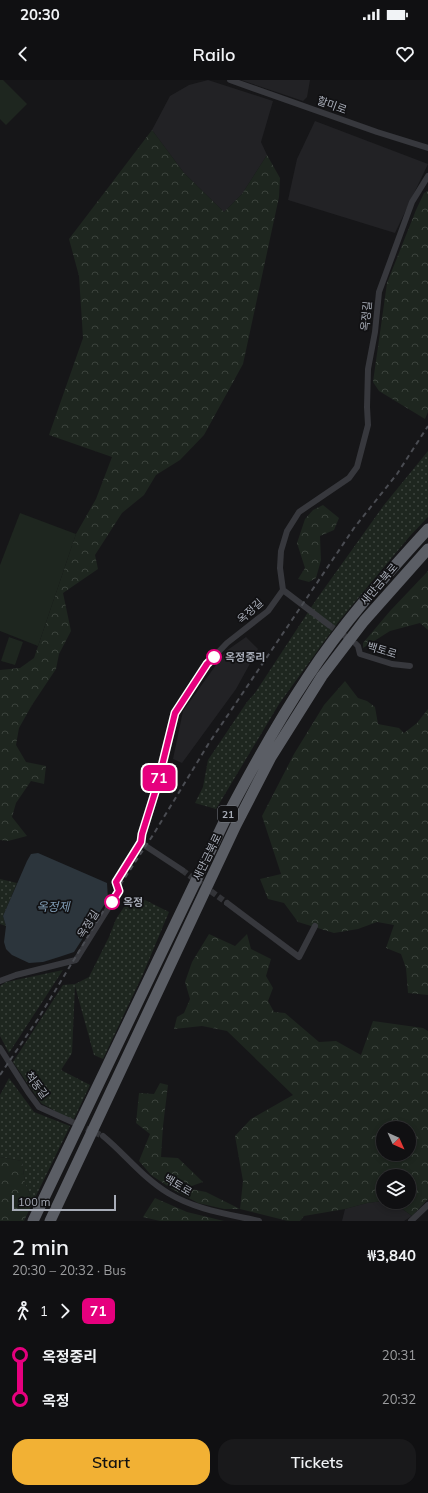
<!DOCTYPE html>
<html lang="en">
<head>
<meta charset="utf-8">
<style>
	:root { --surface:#101012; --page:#19191b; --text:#f1f3f6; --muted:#9c9d9f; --line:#303032; --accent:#f2b134 }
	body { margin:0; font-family:Mulish,"Noto Sans KR",sans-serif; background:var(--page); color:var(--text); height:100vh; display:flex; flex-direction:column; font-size:15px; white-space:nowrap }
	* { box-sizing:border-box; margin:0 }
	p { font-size:13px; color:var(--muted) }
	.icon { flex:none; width:22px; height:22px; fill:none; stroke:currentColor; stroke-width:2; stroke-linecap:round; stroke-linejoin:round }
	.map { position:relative; height:1141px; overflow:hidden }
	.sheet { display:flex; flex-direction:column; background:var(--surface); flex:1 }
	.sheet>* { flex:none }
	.badge { padding:0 8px; border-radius:6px; font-size:14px; line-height:26px }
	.needle { width:26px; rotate:135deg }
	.fabs { position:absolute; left:376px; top:1041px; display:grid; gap:8px }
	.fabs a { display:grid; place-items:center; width:40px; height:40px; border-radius:50%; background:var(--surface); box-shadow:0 2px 6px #0003,0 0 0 1px var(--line); font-size:20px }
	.scale { position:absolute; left:12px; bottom:10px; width:104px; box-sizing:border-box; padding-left:4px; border:2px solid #a8adb8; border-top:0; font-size:11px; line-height:14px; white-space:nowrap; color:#a8adb8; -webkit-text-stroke:3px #111113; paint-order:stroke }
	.map>.badge { position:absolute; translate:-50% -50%; box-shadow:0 0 0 2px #fff }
	.legs { display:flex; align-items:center; gap:6px; height:44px; padding:0 12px; font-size:13px }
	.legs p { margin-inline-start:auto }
	.summary { display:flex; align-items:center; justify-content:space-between; height:68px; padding:0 12px }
	h1 { font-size:22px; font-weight:600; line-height:30px }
	.action { display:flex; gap:8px; margin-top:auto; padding:8px 12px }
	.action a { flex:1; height:46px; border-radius:16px; background:var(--accent); color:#111; font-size:16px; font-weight:600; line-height:46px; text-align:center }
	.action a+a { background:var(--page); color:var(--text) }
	ul { padding:0 12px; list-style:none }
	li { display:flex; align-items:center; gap:14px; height:44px; font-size:15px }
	li i { display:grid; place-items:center; width:6px; height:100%; margin:0 5px; background:currentColor }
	li i::after { content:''; width:10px; height:10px; margin:-5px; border:3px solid; border-radius:50%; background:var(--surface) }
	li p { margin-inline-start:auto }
	li:first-child i { background:linear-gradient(#0000 50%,currentColor 0) }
	li:last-child i { background:linear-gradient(currentColor 50%,#0000 0) }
	.status { display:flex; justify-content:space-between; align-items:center; height:28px; padding:0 20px; background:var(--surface); direction:ltr }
	.status svg { height:11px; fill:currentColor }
	header { display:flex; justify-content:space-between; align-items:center; height:52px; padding:0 12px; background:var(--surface); font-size:18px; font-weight:600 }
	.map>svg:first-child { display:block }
	.built { fill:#222225 }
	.grass { fill:url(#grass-dots) }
	.forest { fill:url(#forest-crowns); fill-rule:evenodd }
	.pitch { fill:#1e261f }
	.water { fill:#2c353c }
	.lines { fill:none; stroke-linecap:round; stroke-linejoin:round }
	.minor-tunnel { stroke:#333438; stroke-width:6; stroke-dasharray:6 3; stroke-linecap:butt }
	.minor { stroke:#37383d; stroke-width:6 }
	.trunk { stroke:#5b5e65; stroke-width:11 }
	.rail { stroke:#4a4c52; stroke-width:2; stroke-dasharray:5 4; stroke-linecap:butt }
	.line-1-casing { stroke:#fff; stroke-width:9 }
	.line-1 { stroke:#e6007e; stroke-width:6 }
	.stop-1-dot { fill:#fff; stroke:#e6007e; stroke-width:2 }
	.labels { text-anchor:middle; stroke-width:3.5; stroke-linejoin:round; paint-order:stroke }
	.shield { fill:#111113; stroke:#7b7e86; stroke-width:1 }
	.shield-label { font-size:10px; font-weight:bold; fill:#a8adb8 }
	.street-label { font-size:11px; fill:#a8adb8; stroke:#111113 }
	.stop-label { font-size:11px; font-weight:bold; fill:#a8adb8; stroke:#111113; text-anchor:start }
	.water-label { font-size:12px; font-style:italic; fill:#7f9bb3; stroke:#111113 }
</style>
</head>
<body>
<div class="status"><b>20:30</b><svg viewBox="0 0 49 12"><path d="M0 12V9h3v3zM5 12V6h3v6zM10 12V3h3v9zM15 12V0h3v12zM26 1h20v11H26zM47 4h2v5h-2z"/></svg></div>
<header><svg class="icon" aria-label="back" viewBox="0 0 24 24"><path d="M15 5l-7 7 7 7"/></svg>Railo<svg class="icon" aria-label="heart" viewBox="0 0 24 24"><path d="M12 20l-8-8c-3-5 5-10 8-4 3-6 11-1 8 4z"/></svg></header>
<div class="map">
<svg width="428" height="1141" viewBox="0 0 428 1141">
	<defs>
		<pattern id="grass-dots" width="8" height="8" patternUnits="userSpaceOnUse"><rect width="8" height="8" fill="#1e261f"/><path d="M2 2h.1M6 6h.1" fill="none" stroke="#3c433d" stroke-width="1.8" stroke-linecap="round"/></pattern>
		<pattern id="forest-crowns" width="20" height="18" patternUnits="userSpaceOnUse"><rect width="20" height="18" fill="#1e261f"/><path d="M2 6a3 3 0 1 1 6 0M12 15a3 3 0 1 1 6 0" fill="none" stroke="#3c433d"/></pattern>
	</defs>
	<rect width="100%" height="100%" fill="#161618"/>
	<!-- built -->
	<path class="built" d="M208 0 273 21 261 62 267 75 242 114 224 132 184 93 152 50 170 16 189 5Z
		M241 0H310L307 17 303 21Z
		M315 41 428 84 395 153 288 120 297 79Z
		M246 557 258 569 236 609 182 683 173 679 183 631 226 571Z
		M383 1121 393 1122 412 1136 404 1141H342L345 1129 367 1123Z"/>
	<!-- grass -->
	<path class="grass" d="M428 371V437L410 456 339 541 279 624 216 729 195 723 203 707 208 680 247 622 255 613 316 520 384 425Z
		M0 799 17 803 3 836 6 846 0 844Z
		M145 820 169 832 143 894 103 979 94 975 75 906 72 973 61 990 90 1005 73 1041 41 1023 13 982 63 905 75 904 89 897 109 857 116 839 128 821 139 823Z
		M63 890 9 973 0 956V906L6 902Z
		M9 998 34 1032 70 1046 33 1122 25 1103 22 1081 0 1077V1015Z"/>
	<!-- forest -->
	<path class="forest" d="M152 50 184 93 224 132 242 114 267 75 280 98 279 117 243 284 204 355 180 380 156 395 144 415 122 433 95 475 98 489 63 513 71 551 59 574 56 589 32 625 19 648 16 665 26 682 46 686 44 704 31 701 16 723 12 737 27 756 8 761 0 760V590L20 588 34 578 76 454 96 419 112 377 49 355 83 258 79 196 69 159Z
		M428 111V332L425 339 379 311 373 302 387 203 416 130 424 113Z
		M323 425 339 438 334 450 320 456 321 480 316 498 309 502 298 499 305 488 297 463 305 439 313 430Z
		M428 491V550L420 543 390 551 363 568V563L390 531Z
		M345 601 358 618 367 621 375 627 378 644 399 648 404 653 417 643 428 629V915L408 913 406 888 401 874 386 868 394 845 377 842 358 849 334 853 298 842 284 823 268 819 260 799 281 794 262 736 294 674 324 625Z
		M209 854 235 866 247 854 251 869 271 879 266 896 273 908 268 921 274 932 285 933 319 962 336 961 361 975 373 941 423 948 428 951V1119L412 1136 393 1122H409V1096H383V1121L367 1123 345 1129 304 1136 300 1141H288L240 1129H224L198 1123 172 1109 151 1095 139 1081 150 1054 136 1043 139 1013 154 1014 160 1003 168 1005 163 1046 161 1077 178 1078 203 1102 186 1108 206 1112 240 1129 243 1101 235 1056 251 1039 293 1015 227 951 202 946 174 949 177 937 184 933 190 919 185 902 192 882ZM383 1048H409V1074H383Z
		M0 1077 22 1081 25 1103 33 1122 24 1141H0Z
		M155 1118 187 1132 224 1141H160L143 1137Z"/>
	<!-- pitch -->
	<path class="pitch" d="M0 0H3L27 24 6 45 0 39Z
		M20 433 76 454 38 566 0 551V485Z
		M9 557 23 562 15 585 1 581Z"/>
	<!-- water -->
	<path class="water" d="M38 773 107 803 108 819 74 872 59 877 43 882 29 883 12 875 6 869 4 862 6 846 3 836 27 781 31 774Z"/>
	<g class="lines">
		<!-- minor-tunnel -->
		<path class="minor-tunnel" d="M329 545 352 561
			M182 790 227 823
			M70 1041 103 1056"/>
		<!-- minor -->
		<path class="minor" d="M230 0 377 52 428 68
			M283 510 329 545
			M356 564 358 566 360 574 392 584 410 586
			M141 763 182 790
			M227 823 299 877 315 846
			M0 901 16 895 76 880 119 811 116 802 141 763 142 754 157 706 175 633 207 584 227 563 268 531 283 510 280 488 281 471 287 451 299 432 349 398 357 387 368 345 367 327 368 289 375 252 379 212 412 122 428 96
			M0 968 28 1012 39 1027 70 1041
			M103 1056C125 1074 143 1098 168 1113 196 1130 228 1134 259 1141
			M411 1141 428 1125"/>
		<!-- trunk -->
		<path class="trunk" d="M33 1141 225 740C250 692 277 643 307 598 342 544 385 496 428 449
			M50 1141 236 745 271 677 322 596 364 541 428 469"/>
		<!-- rail -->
		<path class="rail" d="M0 995 38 939 107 825 153 755 209 663 354 448 397 394 428 346"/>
	</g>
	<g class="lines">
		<defs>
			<path id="line-1" d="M112 822 119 811 116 802 141 762 142 754 157 706 175 633 207 584 214 577"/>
		</defs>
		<!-- line-1 casing -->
		<use href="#line-1" class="line-1-casing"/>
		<!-- line-1 -->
		<use href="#line-1" class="line-1"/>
	</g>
	<!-- markers -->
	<g class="stop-1-dot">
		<circle cx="214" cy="577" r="7"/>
		<circle cx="112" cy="822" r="7"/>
	</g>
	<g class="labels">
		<!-- shield labels -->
		<rect class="shield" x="218" y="726" width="20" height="16" rx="3"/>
		<g class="shield-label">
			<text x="228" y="738">21</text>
		</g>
		<!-- street labels -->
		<g class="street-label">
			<text transform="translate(332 25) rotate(20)" y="4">할미로</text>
			<text transform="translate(366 236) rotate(-84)" y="4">옥정길</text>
			<text transform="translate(379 504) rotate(-50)" y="4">새만금북로</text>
			<text transform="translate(250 531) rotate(-42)" y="4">옥정길</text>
			<text transform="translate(382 570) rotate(17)" y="4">백토로</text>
			<text transform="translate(207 777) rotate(-64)" y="4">새만금북로</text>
			<text transform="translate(88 844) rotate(-58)" y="4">옥정길</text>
			<text transform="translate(37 1005) rotate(53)" y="4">척동길</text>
			<text transform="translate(178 1105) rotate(31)" y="4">백토로</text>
		</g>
		<!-- stop labels -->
		<g class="stop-label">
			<text x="225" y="581">옥정중리</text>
			<text x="123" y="826">옥정</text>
		</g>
		<!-- water labels -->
		<g class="water-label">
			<text x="53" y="831">옥정제</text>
		</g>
	</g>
</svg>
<div class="fabs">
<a><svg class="needle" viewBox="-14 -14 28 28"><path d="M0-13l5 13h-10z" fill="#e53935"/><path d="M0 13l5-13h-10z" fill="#9c9d9f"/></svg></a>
<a><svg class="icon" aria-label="layers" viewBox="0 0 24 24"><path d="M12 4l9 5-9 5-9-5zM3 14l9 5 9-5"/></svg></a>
</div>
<div class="scale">100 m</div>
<b class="badge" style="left:159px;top:698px;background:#e6007e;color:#fff">71</b>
</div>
<section class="sheet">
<div class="summary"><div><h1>2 min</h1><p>20:30 – 20:32 · Bus</p></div><b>₩3,840</b></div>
<div class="legs"><svg class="icon" aria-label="walk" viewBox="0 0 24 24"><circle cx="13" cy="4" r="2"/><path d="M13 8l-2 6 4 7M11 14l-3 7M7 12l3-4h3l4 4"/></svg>1<svg class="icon" aria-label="forward" viewBox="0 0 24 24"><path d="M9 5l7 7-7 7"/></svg><b class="badge" style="background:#e6007e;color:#fff">71</b></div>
<ul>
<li><i style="color:#e6007e"></i><b>옥정중리</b><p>20:31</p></li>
<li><i style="color:#e6007e"></i><b>옥정</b><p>20:32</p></li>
</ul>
<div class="action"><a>Start</a><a>Tickets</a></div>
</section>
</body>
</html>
